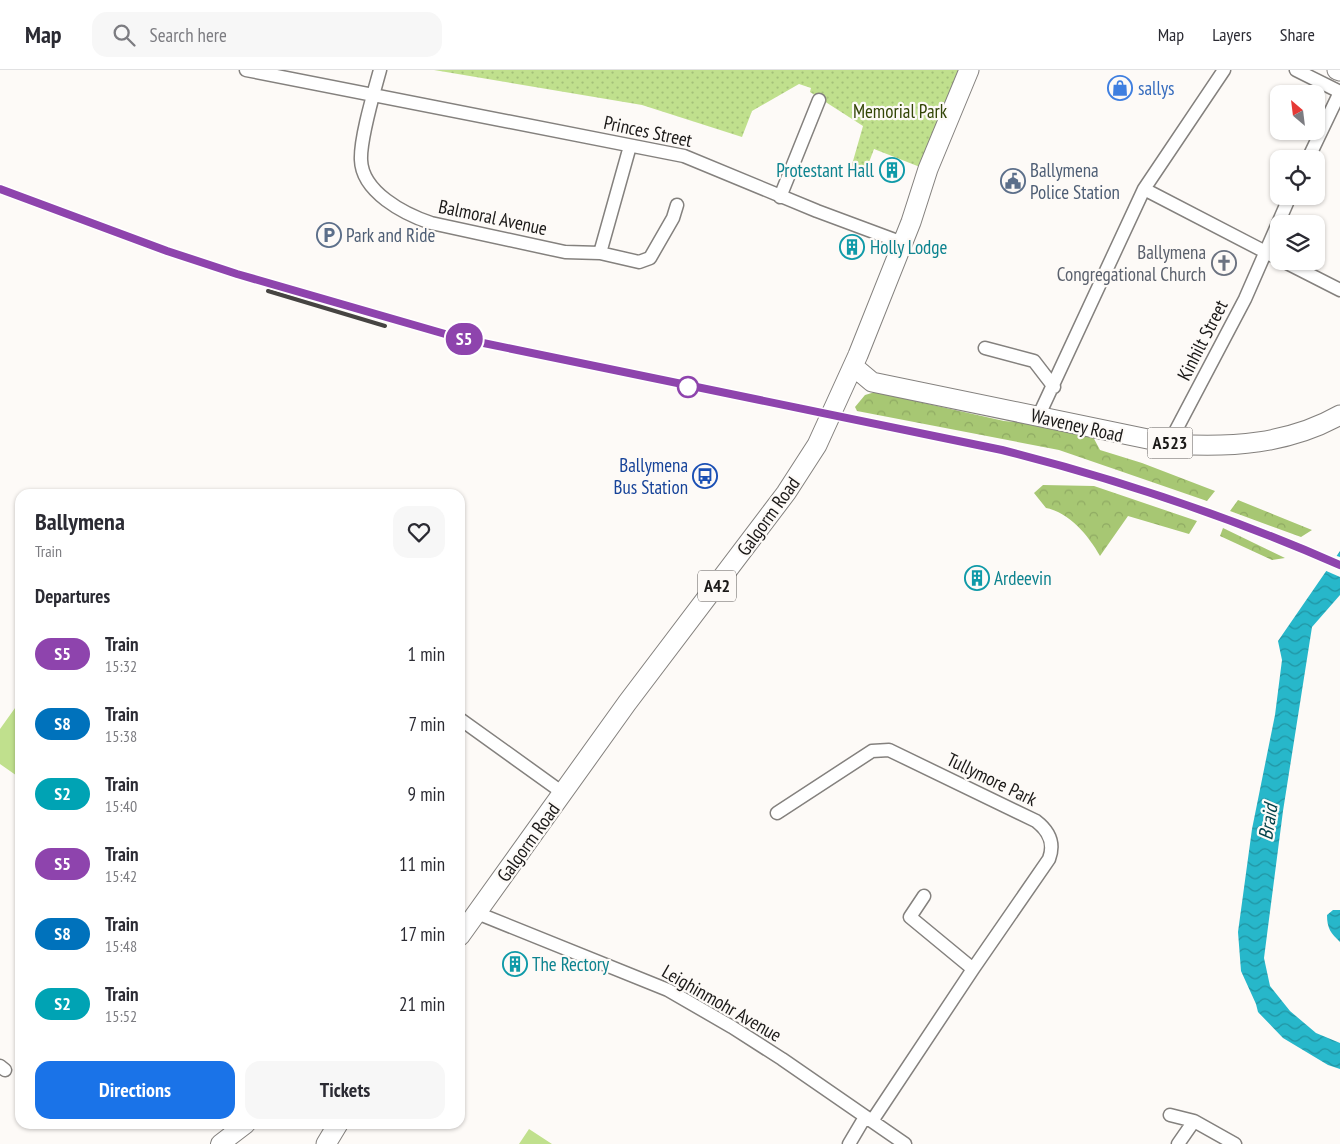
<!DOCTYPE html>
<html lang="en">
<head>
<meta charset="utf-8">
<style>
	:root { --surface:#fff; --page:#f7f7f7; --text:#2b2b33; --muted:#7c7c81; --line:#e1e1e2; --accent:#1a73e8 }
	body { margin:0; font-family:"PT Sans Narrow",sans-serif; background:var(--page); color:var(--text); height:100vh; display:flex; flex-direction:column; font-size:19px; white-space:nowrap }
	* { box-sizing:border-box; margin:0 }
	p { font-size:16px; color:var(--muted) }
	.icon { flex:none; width:28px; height:28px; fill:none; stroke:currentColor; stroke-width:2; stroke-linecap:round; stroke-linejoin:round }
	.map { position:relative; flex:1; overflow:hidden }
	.details { position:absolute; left:15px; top:419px; width:450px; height:640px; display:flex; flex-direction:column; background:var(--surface); border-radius:15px; box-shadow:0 1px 4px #0004 }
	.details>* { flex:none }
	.badge { padding:0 10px; border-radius:16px; font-size:18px; line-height:32px }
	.needle { width:32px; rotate:332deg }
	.tools { position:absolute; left:1270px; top:15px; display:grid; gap:10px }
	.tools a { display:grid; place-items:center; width:55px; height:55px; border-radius:10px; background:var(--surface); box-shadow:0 1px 4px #0004; font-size:25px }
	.map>.badge { position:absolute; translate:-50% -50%; box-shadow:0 0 0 2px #fff }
	h2 { padding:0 20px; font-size:19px; line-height:45px }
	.round { display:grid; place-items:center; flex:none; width:52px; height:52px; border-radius:15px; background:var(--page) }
	.summary { display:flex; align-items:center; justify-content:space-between; height:85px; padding:0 20px }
	h1 { font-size:24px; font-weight:600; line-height:38px }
	.action { display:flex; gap:10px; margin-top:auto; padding:10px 20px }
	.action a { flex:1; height:58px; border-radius:15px; background:var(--accent); color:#fff; font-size:20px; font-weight:600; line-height:58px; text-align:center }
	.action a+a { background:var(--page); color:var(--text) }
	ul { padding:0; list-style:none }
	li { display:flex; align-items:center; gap:15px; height:70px; padding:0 20px }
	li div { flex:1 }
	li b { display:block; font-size:19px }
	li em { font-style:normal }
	li .badge { min-width:55px; font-weight:700; text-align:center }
	header { display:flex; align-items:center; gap:30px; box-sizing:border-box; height:70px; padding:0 25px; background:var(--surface); border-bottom:1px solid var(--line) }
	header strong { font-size:24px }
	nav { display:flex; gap:28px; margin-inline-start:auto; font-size:18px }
	.search { width:350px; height:45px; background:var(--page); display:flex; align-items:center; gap:12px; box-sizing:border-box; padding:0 18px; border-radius:15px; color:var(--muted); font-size:19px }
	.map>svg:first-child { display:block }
	.grass { fill:#c0e08d }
	.forest { fill:url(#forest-crowns) }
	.park { fill:url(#park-dots) }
	.water { fill:url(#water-waves) }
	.pier { fill:#fdfaf7 }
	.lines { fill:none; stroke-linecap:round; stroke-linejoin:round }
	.street-casing { stroke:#84817e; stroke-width:15 }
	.secondary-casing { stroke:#84817e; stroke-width:20 }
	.primary-casing { stroke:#84817e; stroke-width:21 }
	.street { stroke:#fff; stroke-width:12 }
	.secondary { stroke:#fff; stroke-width:18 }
	.primary { stroke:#fff; stroke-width:19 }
	.rail { stroke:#464442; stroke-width:4 }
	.line-casing { stroke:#fff; stroke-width:11 }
	.line { stroke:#8e44ad; stroke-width:8 }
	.stop-dot { fill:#fff; stroke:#8e44ad; stroke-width:2.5 }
	.labels { text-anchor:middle; stroke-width:4.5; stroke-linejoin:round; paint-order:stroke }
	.shield { fill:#fdfaf7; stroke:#5f5c5b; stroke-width:1 }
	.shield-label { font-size:18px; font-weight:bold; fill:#1b1918 }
	.shop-label { font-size:19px; fill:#366cbe; stroke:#fdfaf7; text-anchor:start }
	.park-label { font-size:19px; fill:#334607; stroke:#fdfaf7 }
	.street-label { font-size:19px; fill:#1b1918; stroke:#fdfaf7 }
	.culture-label { font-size:19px; fill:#0d838f; stroke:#fdfaf7; text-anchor:start }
	.service-label { font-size:19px; fill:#4e5e75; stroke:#fdfaf7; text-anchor:start }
	.worship-label { font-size:19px; fill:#5b616d; stroke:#fdfaf7; text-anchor:end }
	.transit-label { font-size:19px; fill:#164399; stroke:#fdfaf7; text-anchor:end }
	.water-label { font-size:20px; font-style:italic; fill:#03424a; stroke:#fdfaf7 }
</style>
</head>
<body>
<header>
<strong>Map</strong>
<div class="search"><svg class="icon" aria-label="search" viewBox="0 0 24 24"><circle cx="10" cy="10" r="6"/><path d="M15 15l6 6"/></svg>Search here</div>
<nav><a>Map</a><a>Layers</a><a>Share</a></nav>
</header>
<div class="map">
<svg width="1340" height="1074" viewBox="0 0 1340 1074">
	<defs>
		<pattern id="forest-crowns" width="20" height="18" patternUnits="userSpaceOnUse" patternTransform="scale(1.25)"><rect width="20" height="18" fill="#a7c773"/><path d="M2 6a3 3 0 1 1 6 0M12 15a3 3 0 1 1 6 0" fill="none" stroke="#8faa63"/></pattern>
		<pattern id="park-dots" width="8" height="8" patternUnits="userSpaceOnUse" patternTransform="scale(1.25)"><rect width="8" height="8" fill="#c0e08d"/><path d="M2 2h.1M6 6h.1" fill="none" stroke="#a4c079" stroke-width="1.8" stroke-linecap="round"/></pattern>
		<pattern id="water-waves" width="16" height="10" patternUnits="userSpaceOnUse" patternTransform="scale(1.25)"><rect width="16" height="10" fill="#27b7ca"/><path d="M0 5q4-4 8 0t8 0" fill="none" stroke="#2194a3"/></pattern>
	</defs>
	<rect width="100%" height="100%" fill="#fdfaf7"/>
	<!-- grass -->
	<path class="grass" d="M20 631V708L0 694V659Z
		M529 1059 552 1074H519Z"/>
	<!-- forest -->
	<path class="forest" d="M875 322 1004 351 1038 354 1092 365 1100 380 1142 393 1215 421 1207 431 1059 380 857 341 855 337 865 325Z
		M1043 415 1094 416 1197 451 1189 464 1128 446 1100 486C1089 466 1069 442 1046 438L1034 423Z
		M1238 430 1312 460 1301 467 1230 441Z
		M1223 458 1285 488 1272 490 1220 466Z"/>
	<!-- park -->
	<path class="park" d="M434 0H958L920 97 874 79 865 103 851 98 863 56 810 22 811 18 799 14 752 41 742 67 642 35Z"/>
	<!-- water -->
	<path class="water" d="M1340 481V525L1312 557 1283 741 1264 888 1270 916 1290 941 1316 963 1340 973V999L1328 995 1283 968 1258 942 1256 934 1241 901 1238 862 1252 759 1275 645 1282 590 1278 571Z
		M1333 840H1340V872C1331 863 1327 859 1327 845Z"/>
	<!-- pier -->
	<path class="pier" d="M1334 485 1340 487V507L1324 500Z"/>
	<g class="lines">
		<defs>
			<path id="street" d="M246 0 684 86 817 141 903 173
				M380 0C374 22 360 68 361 90 362 122 404 144 431 153L565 182 600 183 630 76
				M1296 0 1340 22
				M1308 89 1340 22
				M1144 119 1279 189
				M780 127 819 30
				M600 183 639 192 650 188 673 148 677 135
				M1283 191 1340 220
				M985 278 1034 291 1054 317
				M1039 345 1144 119 1224 0
				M1172 374 1175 362 1245 229 1290 126
				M460 649 563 723
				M777 743 872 681 889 680 1036 751C1049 761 1055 773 1049 789L973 899 872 1051
				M924 826 910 847 973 899
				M477 843 668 920 732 957 782 989 905 1074
				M0 996 5 1000
				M1170 1045 1194 1051
				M849 1074 865 1047
				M1178 1074 1194 1051 1235 1074"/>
			<path id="secondary" d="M220 1074 246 1054"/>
			<path id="primary" d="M1337 0 1340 1
				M853 296 872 312 1172 374C1230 378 1289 374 1340 345
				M460 866 627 633 786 423 817 375 858 285 911 152 928 99 969 0
				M326 1074 338 1054"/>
		</defs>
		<!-- street casing -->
		<use href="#street" class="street-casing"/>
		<!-- secondary casing -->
		<use href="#secondary" class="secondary-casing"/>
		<!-- primary casing -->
		<use href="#primary" class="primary-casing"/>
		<!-- street -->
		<use href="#street" class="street"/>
		<!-- secondary -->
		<use href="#secondary" class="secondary"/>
		<!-- primary -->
		<use href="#primary" class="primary"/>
		<!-- rail -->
		<path class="rail" d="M0 119 167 181 237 204 459 268 1002 380C1118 409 1230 447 1340 495
			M268 221 385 256"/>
	</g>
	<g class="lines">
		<defs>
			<path id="line" d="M0 119 167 181 237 204 459 268 1002 380C1118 409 1230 447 1340 495"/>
		</defs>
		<!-- line casing -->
		<use href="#line" class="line-casing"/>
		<!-- line -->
		<use href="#line" class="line"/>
	</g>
	<!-- icons -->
	<defs>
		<symbol id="shop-ring" viewBox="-11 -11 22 22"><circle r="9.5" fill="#fdfaf7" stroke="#3f7fe0" stroke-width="1.5"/><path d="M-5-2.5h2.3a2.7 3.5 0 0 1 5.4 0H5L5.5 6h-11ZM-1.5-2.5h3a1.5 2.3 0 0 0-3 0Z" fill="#3f7fe0"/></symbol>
		<symbol id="building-ring" viewBox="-11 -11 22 22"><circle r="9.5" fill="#fdfaf7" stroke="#0f9aa8" stroke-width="1.5"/><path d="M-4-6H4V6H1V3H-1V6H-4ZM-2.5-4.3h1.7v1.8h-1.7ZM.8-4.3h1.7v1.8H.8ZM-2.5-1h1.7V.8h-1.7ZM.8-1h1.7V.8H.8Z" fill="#0f9aa8"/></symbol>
		<symbol id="civic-ring" viewBox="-11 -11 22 22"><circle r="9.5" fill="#fdfaf7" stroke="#5c6f8a" stroke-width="1.5"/><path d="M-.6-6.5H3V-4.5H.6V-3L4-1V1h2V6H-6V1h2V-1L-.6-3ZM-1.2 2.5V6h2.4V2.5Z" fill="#5c6f8a"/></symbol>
		<symbol id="parking-ring" viewBox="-11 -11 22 22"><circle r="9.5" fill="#fdfaf7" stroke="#5c6f8a" stroke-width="1.5"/><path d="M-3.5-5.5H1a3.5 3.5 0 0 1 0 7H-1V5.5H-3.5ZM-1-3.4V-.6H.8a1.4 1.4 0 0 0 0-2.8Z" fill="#5c6f8a"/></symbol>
		<symbol id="church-ring" viewBox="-11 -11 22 22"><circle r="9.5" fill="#fdfaf7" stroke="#6b7280" stroke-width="1.5"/><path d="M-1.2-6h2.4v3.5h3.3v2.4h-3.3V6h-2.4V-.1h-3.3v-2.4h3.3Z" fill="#6b7280"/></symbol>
		<symbol id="bus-ring" viewBox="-11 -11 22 22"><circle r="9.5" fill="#fdfaf7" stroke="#1a4fb4" stroke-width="1.5"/><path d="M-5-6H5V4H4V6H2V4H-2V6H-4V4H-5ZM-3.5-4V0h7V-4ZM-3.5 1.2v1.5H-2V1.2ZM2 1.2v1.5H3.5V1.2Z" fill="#1a4fb4"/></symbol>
	</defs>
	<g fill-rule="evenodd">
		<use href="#shop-ring" x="1106" y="4" width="28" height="28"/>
		<use href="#building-ring" x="878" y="86" width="28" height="28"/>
		<use href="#civic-ring" x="999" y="97" width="28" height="28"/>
		<use href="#parking-ring" x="315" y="151" width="28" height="28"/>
		<use href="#building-ring" x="838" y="163" width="28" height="28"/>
		<use href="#church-ring" x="1210" y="179" width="28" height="28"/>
		<use href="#bus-ring" x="691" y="392" width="28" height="28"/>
		<use href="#building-ring" x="963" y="494" width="28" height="28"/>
		<use href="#building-ring" x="501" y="880" width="28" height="28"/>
	</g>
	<!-- markers -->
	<circle class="stop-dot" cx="688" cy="317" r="10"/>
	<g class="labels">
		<!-- shield labels -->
		<g class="shield">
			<rect x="1147.5" y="357.5" width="45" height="31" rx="4"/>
			<rect x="698" y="500.5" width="38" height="31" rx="4"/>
		</g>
		<g class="shield-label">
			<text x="1170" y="379">A523</text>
			<text x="717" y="522">A42</text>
		</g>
		<!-- shop labels -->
		<g class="shop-label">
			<text x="1138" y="25">sallys</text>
		</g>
		<!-- park labels -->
		<g class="park-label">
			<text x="900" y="48">Memorial Park</text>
		</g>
		<!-- street labels -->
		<g class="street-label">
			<text transform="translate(648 61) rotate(12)" y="7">Princes Street</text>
			<text transform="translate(493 147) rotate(12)" y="7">Balmoral Avenue</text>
			<text transform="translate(1202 270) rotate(-63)" y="7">Kinhilt Street</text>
			<text transform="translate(1077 355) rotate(13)" y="7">Waveney Road</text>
			<text transform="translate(768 446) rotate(-54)" y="7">Galgorm Road</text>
			<text transform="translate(992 709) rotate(26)" y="7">Tullymore Park</text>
			<text transform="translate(528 772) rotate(-54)" y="7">Galgorm Road</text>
			<text transform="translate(722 933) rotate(30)" y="7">Leighinmohr Avenue</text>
		</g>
		<!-- culture labels -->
		<g class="culture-label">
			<text x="874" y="107" text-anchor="end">Protestant Hall</text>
			<text x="870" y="184">Holly Lodge</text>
			<text x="994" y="515">Ardeevin</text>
			<text x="532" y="901">The Rectory</text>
		</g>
		<!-- service labels -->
		<g class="service-label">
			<text x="1030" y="107">Ballymena<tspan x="1030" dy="22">Police Station</tspan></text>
			<text x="346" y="172">Park and Ride</text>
		</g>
		<!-- worship labels -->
		<g class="worship-label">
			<text x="1206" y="189">Ballymena<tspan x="1206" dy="22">Congregational Church</tspan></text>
		</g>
		<!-- transit labels -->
		<g class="transit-label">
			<text x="688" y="402">Ballymena<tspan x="688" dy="22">Bus Station</tspan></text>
		</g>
		<!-- water labels -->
		<g class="water-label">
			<text transform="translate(1268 752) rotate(-81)" y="7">Braid</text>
		</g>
	</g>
</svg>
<div class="tools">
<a><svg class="needle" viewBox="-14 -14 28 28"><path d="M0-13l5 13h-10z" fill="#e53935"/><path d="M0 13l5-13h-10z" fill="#7c7c81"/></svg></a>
<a><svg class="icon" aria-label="locate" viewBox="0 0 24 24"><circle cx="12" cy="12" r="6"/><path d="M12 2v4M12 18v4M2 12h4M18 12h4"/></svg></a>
<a><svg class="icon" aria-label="layers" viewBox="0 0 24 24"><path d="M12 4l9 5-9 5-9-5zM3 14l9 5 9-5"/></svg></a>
</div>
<b class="badge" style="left:464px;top:269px;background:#8e44ad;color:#fff">S5</b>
<section class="details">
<div class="summary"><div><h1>Ballymena</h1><p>Train</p></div><a class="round"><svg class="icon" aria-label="heart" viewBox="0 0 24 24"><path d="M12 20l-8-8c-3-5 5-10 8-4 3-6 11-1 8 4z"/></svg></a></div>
<h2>Departures</h2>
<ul>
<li><span class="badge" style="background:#8e44ad;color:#fff">S5</span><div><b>Train</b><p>15:32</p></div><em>1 min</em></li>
<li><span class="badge" style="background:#0072bc;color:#fff">S8</span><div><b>Train</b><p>15:38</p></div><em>7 min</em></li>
<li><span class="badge" style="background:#00a3b4;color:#fff">S2</span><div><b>Train</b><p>15:40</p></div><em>9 min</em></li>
<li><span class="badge" style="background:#8e44ad;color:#fff">S5</span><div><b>Train</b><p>15:42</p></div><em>11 min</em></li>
<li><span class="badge" style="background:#0072bc;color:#fff">S8</span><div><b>Train</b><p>15:48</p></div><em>17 min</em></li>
<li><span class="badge" style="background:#00a3b4;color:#fff">S2</span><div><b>Train</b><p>15:52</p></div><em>21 min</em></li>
</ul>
<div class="action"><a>Directions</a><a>Tickets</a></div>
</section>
</div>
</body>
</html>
